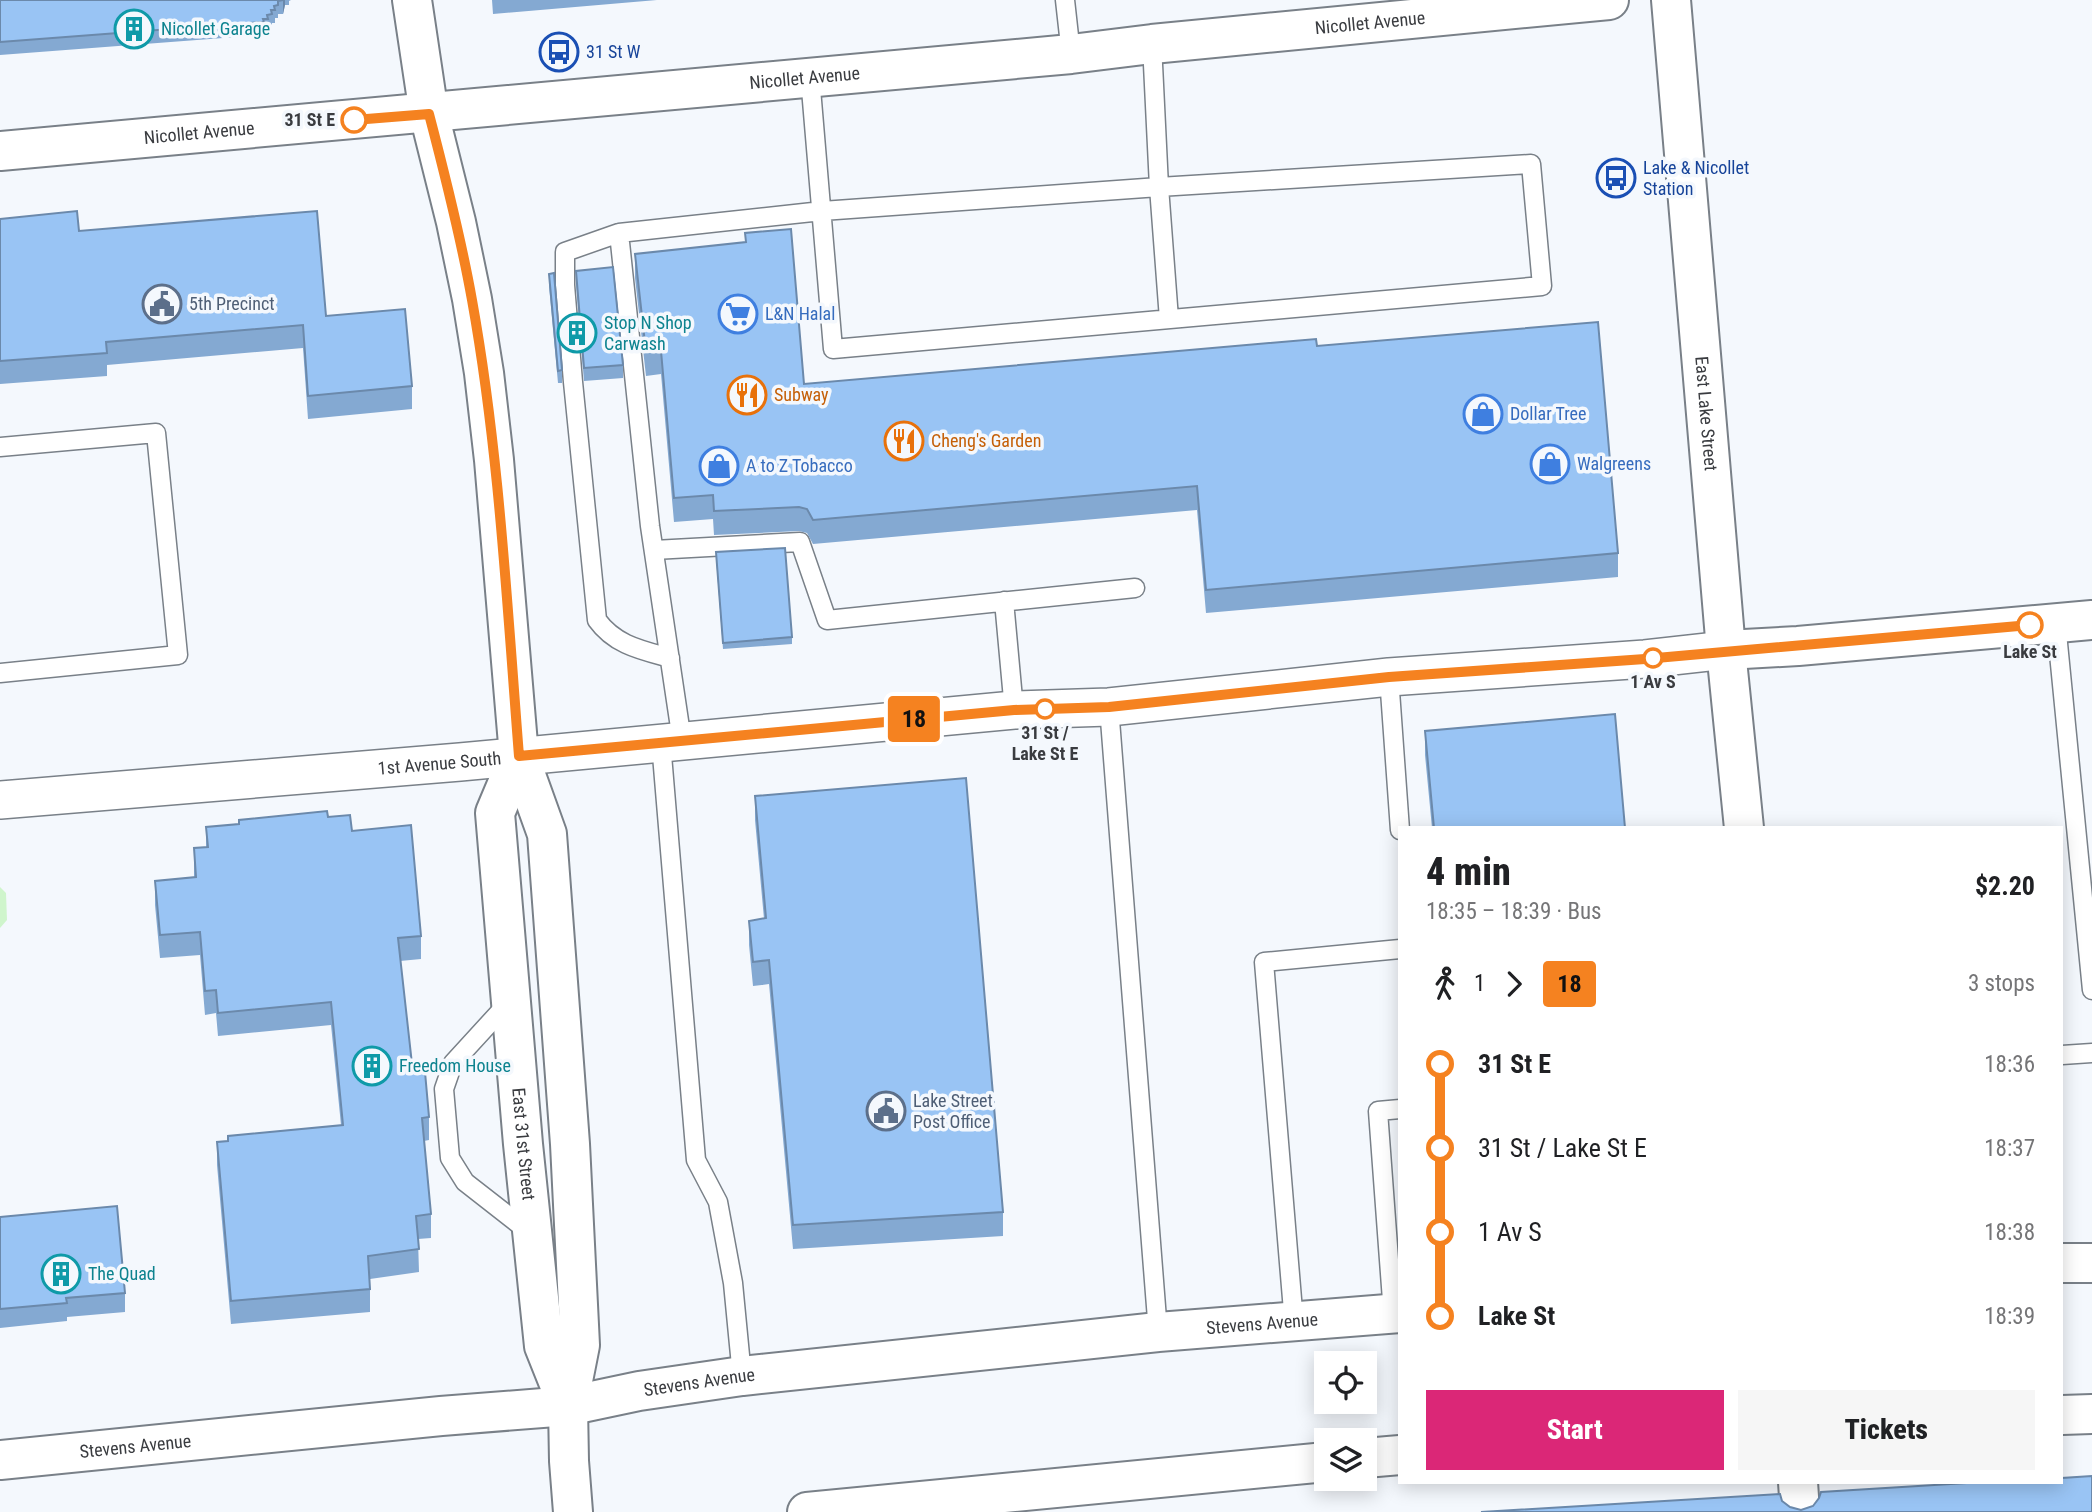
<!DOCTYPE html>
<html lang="en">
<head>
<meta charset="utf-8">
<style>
	:root { --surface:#fff; --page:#f6f6f6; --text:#202124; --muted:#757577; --accent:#db2777 }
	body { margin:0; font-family:"Roboto Condensed",sans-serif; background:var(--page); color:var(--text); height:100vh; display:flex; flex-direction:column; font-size:26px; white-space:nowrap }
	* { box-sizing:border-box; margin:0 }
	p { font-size:23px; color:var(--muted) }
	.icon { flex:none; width:38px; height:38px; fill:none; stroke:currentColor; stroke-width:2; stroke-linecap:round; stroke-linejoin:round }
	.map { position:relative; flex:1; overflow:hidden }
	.side { position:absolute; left:1398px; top:826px; width:665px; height:658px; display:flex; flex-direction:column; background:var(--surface); border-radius:0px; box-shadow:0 4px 18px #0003 }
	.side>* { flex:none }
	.badge { padding:0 14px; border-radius:5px; font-size:24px; line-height:46px }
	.fabs { position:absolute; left:1314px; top:1351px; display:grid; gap:14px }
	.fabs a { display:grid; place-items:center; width:63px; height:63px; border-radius:0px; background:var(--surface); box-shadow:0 4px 18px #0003; font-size:35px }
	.map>.badge { position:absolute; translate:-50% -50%; box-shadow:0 0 0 4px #fff }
	.legs { display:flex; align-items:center; gap:10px; height:77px; padding:0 28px; font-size:23px }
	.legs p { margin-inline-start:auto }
	.headline { display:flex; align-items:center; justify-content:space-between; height:119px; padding:0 28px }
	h1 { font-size:38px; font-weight:800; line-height:52px }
	.action { display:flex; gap:14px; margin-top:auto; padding:14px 28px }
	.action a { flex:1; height:80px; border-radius:0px; background:var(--accent); color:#fff; font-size:28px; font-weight:800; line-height:80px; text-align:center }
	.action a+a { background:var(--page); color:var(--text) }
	ul { padding:0 28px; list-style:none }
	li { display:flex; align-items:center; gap:24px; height:84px; font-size:26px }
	li i { display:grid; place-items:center; width:10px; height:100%; margin:0 9px; background:currentColor }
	li i::after { content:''; width:18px; height:18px; margin:-9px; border:5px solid; border-radius:50%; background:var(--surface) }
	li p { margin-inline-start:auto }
	li:first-child i { background:linear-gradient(#0000 50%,currentColor 0) }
	li:last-child i { background:linear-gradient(currentColor 50%,#0000 0) }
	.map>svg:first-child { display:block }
	.green { fill:#cff5cc }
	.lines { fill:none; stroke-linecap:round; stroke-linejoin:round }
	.lane-casing { stroke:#798088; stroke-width:21 }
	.street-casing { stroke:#798088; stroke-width:40 }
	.secondary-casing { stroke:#798088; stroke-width:42 }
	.primary-casing { stroke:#798088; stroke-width:42 }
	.highway-casing { stroke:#798088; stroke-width:42 }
	.lane { stroke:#fff; stroke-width:18 }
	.street { stroke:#fff; stroke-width:37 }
	.secondary { stroke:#fff; stroke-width:38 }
	.primary { stroke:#fff; stroke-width:38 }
	.highway { stroke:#fff; stroke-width:38 }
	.wall { fill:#84a9d2 }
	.shaded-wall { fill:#6b89ab }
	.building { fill:#99c4f4; stroke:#6b89ab; stroke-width:2 }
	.line-1-casing { stroke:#fff; stroke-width:16 }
	.line-1 { stroke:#f58220; stroke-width:10 }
	.stop-1-dot { fill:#fff; stroke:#f58220; stroke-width:3.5 }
	.labels { text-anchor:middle; stroke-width:7; stroke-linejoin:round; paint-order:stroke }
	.street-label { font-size:18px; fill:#3a3c40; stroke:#f4f8fd }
	.culture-label { font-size:18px; fill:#0d838f; stroke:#f4f8fd; text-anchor:start }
	.transit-label { font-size:18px; fill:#164399; stroke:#f4f8fd; text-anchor:start }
	.stop-label { font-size:18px; font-weight:bold; fill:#3a3c40; stroke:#f4f8fd }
	.service-label { font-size:18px; fill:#4e5e75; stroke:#f4f8fd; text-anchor:start }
	.shop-label { font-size:18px; fill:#366cbe; stroke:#f4f8fd; text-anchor:start }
	.food-label { font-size:18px; fill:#c56008; stroke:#f4f8fd; text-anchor:start }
</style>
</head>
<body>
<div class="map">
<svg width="2092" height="1512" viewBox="0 0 2092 1512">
	<rect width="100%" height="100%" fill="#f4f8fd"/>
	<!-- green -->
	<path class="green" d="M0 887 6 893 7 920 0 928Z"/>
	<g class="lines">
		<defs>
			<path id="lane" d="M1065 0 1071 54
				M810 77 833 349 1542 286 1531 164 1159 187 1169 319
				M619 233 565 252V285L573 382 597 620C615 645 641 650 670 658
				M0 447 156 433 178 655 0 673
				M654 550 800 542 827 620 1135 588
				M1004 601 1014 710
				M2056 623 2092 990
				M1389 677 1400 830
				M1109 707 1158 1332
				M682 741 650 526 619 233 822 211 1159 187 1152 44
				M661 743 696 1160 718 1202 733 1283 742 1376
				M508 1003 453 1063 444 1089 450 1158 465 1182 529 1232
				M2062 1055 2092 1053
				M1393 1314 1378 1111 1400 1109
				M1294 1323 1264 962 1400 949"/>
			<g id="street">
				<path id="s1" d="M0 800 460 762 1014 710 1109 707 1389 677 1645 659 1726 650"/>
			</g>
			<g id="secondary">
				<path d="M412 0 429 114 456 222 472 299 484 373 494 460 519 756 547 834 570 1144 580 1345 568 1406 569 1461 573 1512"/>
				<path id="s2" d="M0 151 1071 54 1152 44 1609 0"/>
				<path d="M1726 650 1798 646 2092 620"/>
				<path id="s3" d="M519 756 495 813 523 1144 544 1346 568 1406"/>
			</g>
			<g id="primary">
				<path id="s4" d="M1671 0 1726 650 1744 828"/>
				<path d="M2062 1263H2092"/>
				<path id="s5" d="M0 1460 441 1416 568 1406 639 1391 742 1376 1158 1332 1400 1313"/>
				<path d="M1798 1482 1800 1512"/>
			</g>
			<path id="highway" d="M2062 1415 2092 1414
				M1365 1458 1400 1455
				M807 1512 1326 1462"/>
		</defs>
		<!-- lane casing -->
		<use href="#lane" class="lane-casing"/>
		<!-- street casing -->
		<use href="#street" class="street-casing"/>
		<!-- secondary casing -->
		<use href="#secondary" class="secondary-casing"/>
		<!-- primary casing -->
		<use href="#primary" class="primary-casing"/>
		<!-- highway casing -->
		<use href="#highway" class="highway-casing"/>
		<!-- lane -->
		<use href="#lane" class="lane"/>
		<!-- street -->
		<use href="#street" class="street"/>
		<!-- secondary -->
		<use href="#secondary" class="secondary"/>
		<!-- primary -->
		<use href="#primary" class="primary"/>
		<!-- highway -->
		<use href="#highway" class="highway"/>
	</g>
	<!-- wall -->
	<path class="wall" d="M0 0H291L289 1V5H285L283 14H278V18H275V23H272V27H268V31L264 32V35L0 55Z
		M492 0H657L493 14Z
		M0 219 79 231 326 316 412 386V409L308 419 303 348 107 365V376L0 384Z
		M745 233 804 384 1317 346 1618 553V577L1206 613 1197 510 813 544 807 533 799 531 714 535 713 519 674 522 661 374 646 376 635 278V254L745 242Z
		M576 271 623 365V378L584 381 576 284Z
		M549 274 562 370V383H558L549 286Z
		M716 558 792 637V644L723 649Z
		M1425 731 1625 828H1432L1425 755Z
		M755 796 1003 1212V1236L793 1249 769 984 753 986 749 945V921L764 919 755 820Z
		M328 817 352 831 421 936V959L400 961 413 1073 429 1117V1140L424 1141 431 1214V1238L418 1239 419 1272 370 1279V1312L231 1324 217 1165V1142L341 1125 331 1025 218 1036 216 1013 205 1015 200 955 160 958 155 905V881L194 878V848L206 847V827Z
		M0 1217 125 1293V1312L67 1317V1321L0 1328Z"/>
	<!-- shaded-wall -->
	<path class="shaded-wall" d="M283 0H285V5L283 14Z"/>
	<!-- building -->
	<path class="building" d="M0 0H283L278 1V5L274 6 275 10H271L272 14 267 15 268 19H263L264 22 0 42Z
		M77 211 79 231 317 211 326 316 405 309 412 386 308 396 303 325 106 342 107 353 0 361V219Z
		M791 229 804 384 1316 339 1317 346 1598 322 1618 553 1206 590 1197 486 813 520 807 509 799 507 714 511 713 495 674 498 661 351 646 352 635 254 746 242 745 233Z
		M613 267 623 365 584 368 576 271Z
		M554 273 562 370 558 371 549 274Z
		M785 548 792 637 723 643 716 552Z
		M1615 714 1625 828H1434L1425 731Z
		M966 778 1003 1212 793 1225 769 960 753 962 749 921 766 918 755 796Z
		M327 811 328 817 350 815 352 831 411 825 421 936 398 938 413 1073 425 1072 429 1117 422 1118 431 1214 416 1216 419 1249 368 1256 370 1289 231 1301 217 1142 228 1141V1136L343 1125 331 1002 218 1013 216 990 205 991 200 932 160 935 155 881 196 877 194 848 208 847 206 827 239 824V820Z
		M117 1206 125 1293 66 1298 67 1303 0 1309V1217Z
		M2092 1476V1512H1481L1780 1494 1782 1501 1790 1507 1801 1510 1813 1506 1819 1498 1821 1492 1983 1482H2062V1478Z"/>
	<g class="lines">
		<defs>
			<path id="line-1" d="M354 120 429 114C445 175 461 238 472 300 499 450 507 604 519 756L1014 710 1109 707 1389 677 1645 659 2030 625"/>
		</defs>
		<!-- line-1 casing -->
		<use href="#line-1" class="line-1-casing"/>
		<!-- line-1 -->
		<use href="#line-1" class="line-1"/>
	</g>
	<!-- icons -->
	<defs>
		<symbol id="building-ring" viewBox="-11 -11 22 22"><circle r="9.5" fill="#f4f8fd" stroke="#0f9aa8" stroke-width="1.5"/><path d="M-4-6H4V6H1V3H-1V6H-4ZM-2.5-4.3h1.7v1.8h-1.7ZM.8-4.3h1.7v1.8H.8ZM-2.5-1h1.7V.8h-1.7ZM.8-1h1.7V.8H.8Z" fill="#0f9aa8"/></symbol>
		<symbol id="bus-ring" viewBox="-11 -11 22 22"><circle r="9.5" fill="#f4f8fd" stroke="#1a4fb4" stroke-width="1.5"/><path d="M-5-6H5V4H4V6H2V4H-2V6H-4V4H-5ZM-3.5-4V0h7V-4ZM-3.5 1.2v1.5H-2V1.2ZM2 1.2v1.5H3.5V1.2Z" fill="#1a4fb4"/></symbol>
		<symbol id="civic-ring" viewBox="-11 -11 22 22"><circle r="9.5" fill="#f4f8fd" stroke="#5c6f8a" stroke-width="1.5"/><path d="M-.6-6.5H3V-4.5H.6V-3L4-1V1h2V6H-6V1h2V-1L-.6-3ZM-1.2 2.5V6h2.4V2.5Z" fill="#5c6f8a"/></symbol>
		<symbol id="supermarket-ring" viewBox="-11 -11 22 22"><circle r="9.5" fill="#f4f8fd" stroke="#3f7fe0" stroke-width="1.5"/><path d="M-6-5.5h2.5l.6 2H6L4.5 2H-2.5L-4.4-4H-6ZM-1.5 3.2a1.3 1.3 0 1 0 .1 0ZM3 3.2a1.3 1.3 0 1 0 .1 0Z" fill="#3f7fe0"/></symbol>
		<symbol id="restaurant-ring" viewBox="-11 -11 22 22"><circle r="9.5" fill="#f4f8fd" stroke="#e8710a" stroke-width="1.5"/><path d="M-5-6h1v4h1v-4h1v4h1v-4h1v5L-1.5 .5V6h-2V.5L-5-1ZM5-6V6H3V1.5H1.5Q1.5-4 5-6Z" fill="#e8710a"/></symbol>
		<symbol id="shop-ring" viewBox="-11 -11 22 22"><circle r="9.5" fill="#f4f8fd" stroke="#3f7fe0" stroke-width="1.5"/><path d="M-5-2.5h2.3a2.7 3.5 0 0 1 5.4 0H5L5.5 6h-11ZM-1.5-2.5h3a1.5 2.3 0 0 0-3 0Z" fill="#3f7fe0"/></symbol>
	</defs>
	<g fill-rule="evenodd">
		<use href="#building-ring" x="112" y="7" width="44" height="44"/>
		<use href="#bus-ring" x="537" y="30" width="44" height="44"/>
		<use href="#bus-ring" x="1594" y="156" width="44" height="44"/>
		<use href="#civic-ring" x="140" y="282" width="44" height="44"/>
		<use href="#supermarket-ring" x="716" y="292" width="44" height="44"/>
		<use href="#building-ring" x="555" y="311" width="44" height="44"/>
		<use href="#restaurant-ring" x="725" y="373" width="44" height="44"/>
		<use href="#shop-ring" x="1461" y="392" width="44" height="44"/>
		<use href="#restaurant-ring" x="882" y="419" width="44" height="44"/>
		<use href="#shop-ring" x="1528" y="442" width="44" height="44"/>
		<use href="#shop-ring" x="697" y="444" width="44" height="44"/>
		<use href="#building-ring" x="350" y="1044" width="44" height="44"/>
		<use href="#civic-ring" x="864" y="1089" width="44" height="44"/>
		<use href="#building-ring" x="39" y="1252" width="44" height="44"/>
	</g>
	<!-- markers -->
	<g class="stop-1-dot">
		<circle cx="354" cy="120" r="12"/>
		<circle cx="2030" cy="625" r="12"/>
		<circle cx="1653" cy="658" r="9"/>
		<circle cx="1045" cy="709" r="9"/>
	</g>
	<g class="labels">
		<!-- street labels -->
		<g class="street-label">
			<text dy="6" stroke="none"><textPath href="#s2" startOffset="1376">Nicollet Avenue</textPath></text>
			<text dy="6" stroke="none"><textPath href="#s2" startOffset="808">Nicollet Avenue</textPath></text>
			<text dy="6" stroke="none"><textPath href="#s2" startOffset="200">Nicollet Avenue</textPath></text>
			<text dy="6" stroke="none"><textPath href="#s4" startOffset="415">East Lake Street</textPath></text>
			<text dy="6" stroke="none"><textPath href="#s1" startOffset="441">1st Avenue South</textPath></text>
			<text dy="6" stroke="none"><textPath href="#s3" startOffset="394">East 31st Street</textPath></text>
			<text dy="6" stroke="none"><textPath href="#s5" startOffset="1270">Stevens Avenue</textPath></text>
			<text dy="6" stroke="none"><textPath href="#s5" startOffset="704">Stevens Avenue</textPath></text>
			<text dy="6" stroke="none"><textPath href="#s5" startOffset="136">Stevens Avenue</textPath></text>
		</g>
		<!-- culture labels -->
		<g class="culture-label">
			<text x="161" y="35">Nicollet Garage</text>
			<text x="604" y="329">Stop N Shop<tspan x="604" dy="21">Carwash</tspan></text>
			<text x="399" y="1072">Freedom House</text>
			<text x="88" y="1280">The Quad</text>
		</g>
		<!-- transit labels -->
		<g class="transit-label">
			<text x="586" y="58">31 St W</text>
			<text x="1643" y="174">Lake &amp; Nicollet<tspan x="1643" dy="21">Station</tspan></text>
		</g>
		<!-- stop labels -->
		<g class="stop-label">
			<text x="335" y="126" text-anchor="end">31 St E</text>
			<text x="2030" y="658">Lake St</text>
			<text x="1653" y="688">1 Av S</text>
			<text x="1045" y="739">31 St /<tspan x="1045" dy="21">Lake St E</tspan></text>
		</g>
		<!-- service labels -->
		<g class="service-label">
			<text x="189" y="310">5th Precinct</text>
			<text x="913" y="1107">Lake Street<tspan x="913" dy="21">Post Office</tspan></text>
		</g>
		<!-- shop labels -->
		<g class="shop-label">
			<text x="765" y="320">L&amp;N Halal</text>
			<text x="1510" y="420">Dollar Tree</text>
			<text x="1577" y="470">Walgreens</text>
			<text x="746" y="472">A to Z Tobacco</text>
		</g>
		<!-- food labels -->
		<g class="food-label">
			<text x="774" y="401">Subway</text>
			<text x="931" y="447">Cheng's Garden</text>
		</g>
	</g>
</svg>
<div class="fabs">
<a><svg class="icon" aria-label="locate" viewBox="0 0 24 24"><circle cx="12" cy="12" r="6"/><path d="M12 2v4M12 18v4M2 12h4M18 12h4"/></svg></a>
<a><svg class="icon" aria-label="layers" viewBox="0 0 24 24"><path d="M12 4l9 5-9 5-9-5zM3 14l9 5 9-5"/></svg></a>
</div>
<b class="badge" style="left:914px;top:719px;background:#f58220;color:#111">18</b>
<section class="side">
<div class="headline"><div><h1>4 min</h1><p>18:35 – 18:39 · Bus</p></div><b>$2.20</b></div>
<div class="legs"><svg class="icon" aria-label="walk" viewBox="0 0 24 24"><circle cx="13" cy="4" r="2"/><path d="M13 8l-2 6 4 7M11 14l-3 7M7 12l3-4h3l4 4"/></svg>1<svg class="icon" aria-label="forward" viewBox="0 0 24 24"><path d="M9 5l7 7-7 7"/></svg><b class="badge" style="background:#f58220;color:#111">18</b><p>3 stops</p></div>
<ul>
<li><i style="color:#f58220"></i><b>31 St E</b><p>18:36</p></li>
<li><i style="color:#f58220"></i><span>31 St / Lake St E</span><p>18:37</p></li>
<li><i style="color:#f58220"></i><span>1 Av S</span><p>18:38</p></li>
<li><i style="color:#f58220"></i><b>Lake St</b><p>18:39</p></li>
</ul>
<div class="action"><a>Start</a><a>Tickets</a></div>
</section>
</div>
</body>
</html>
